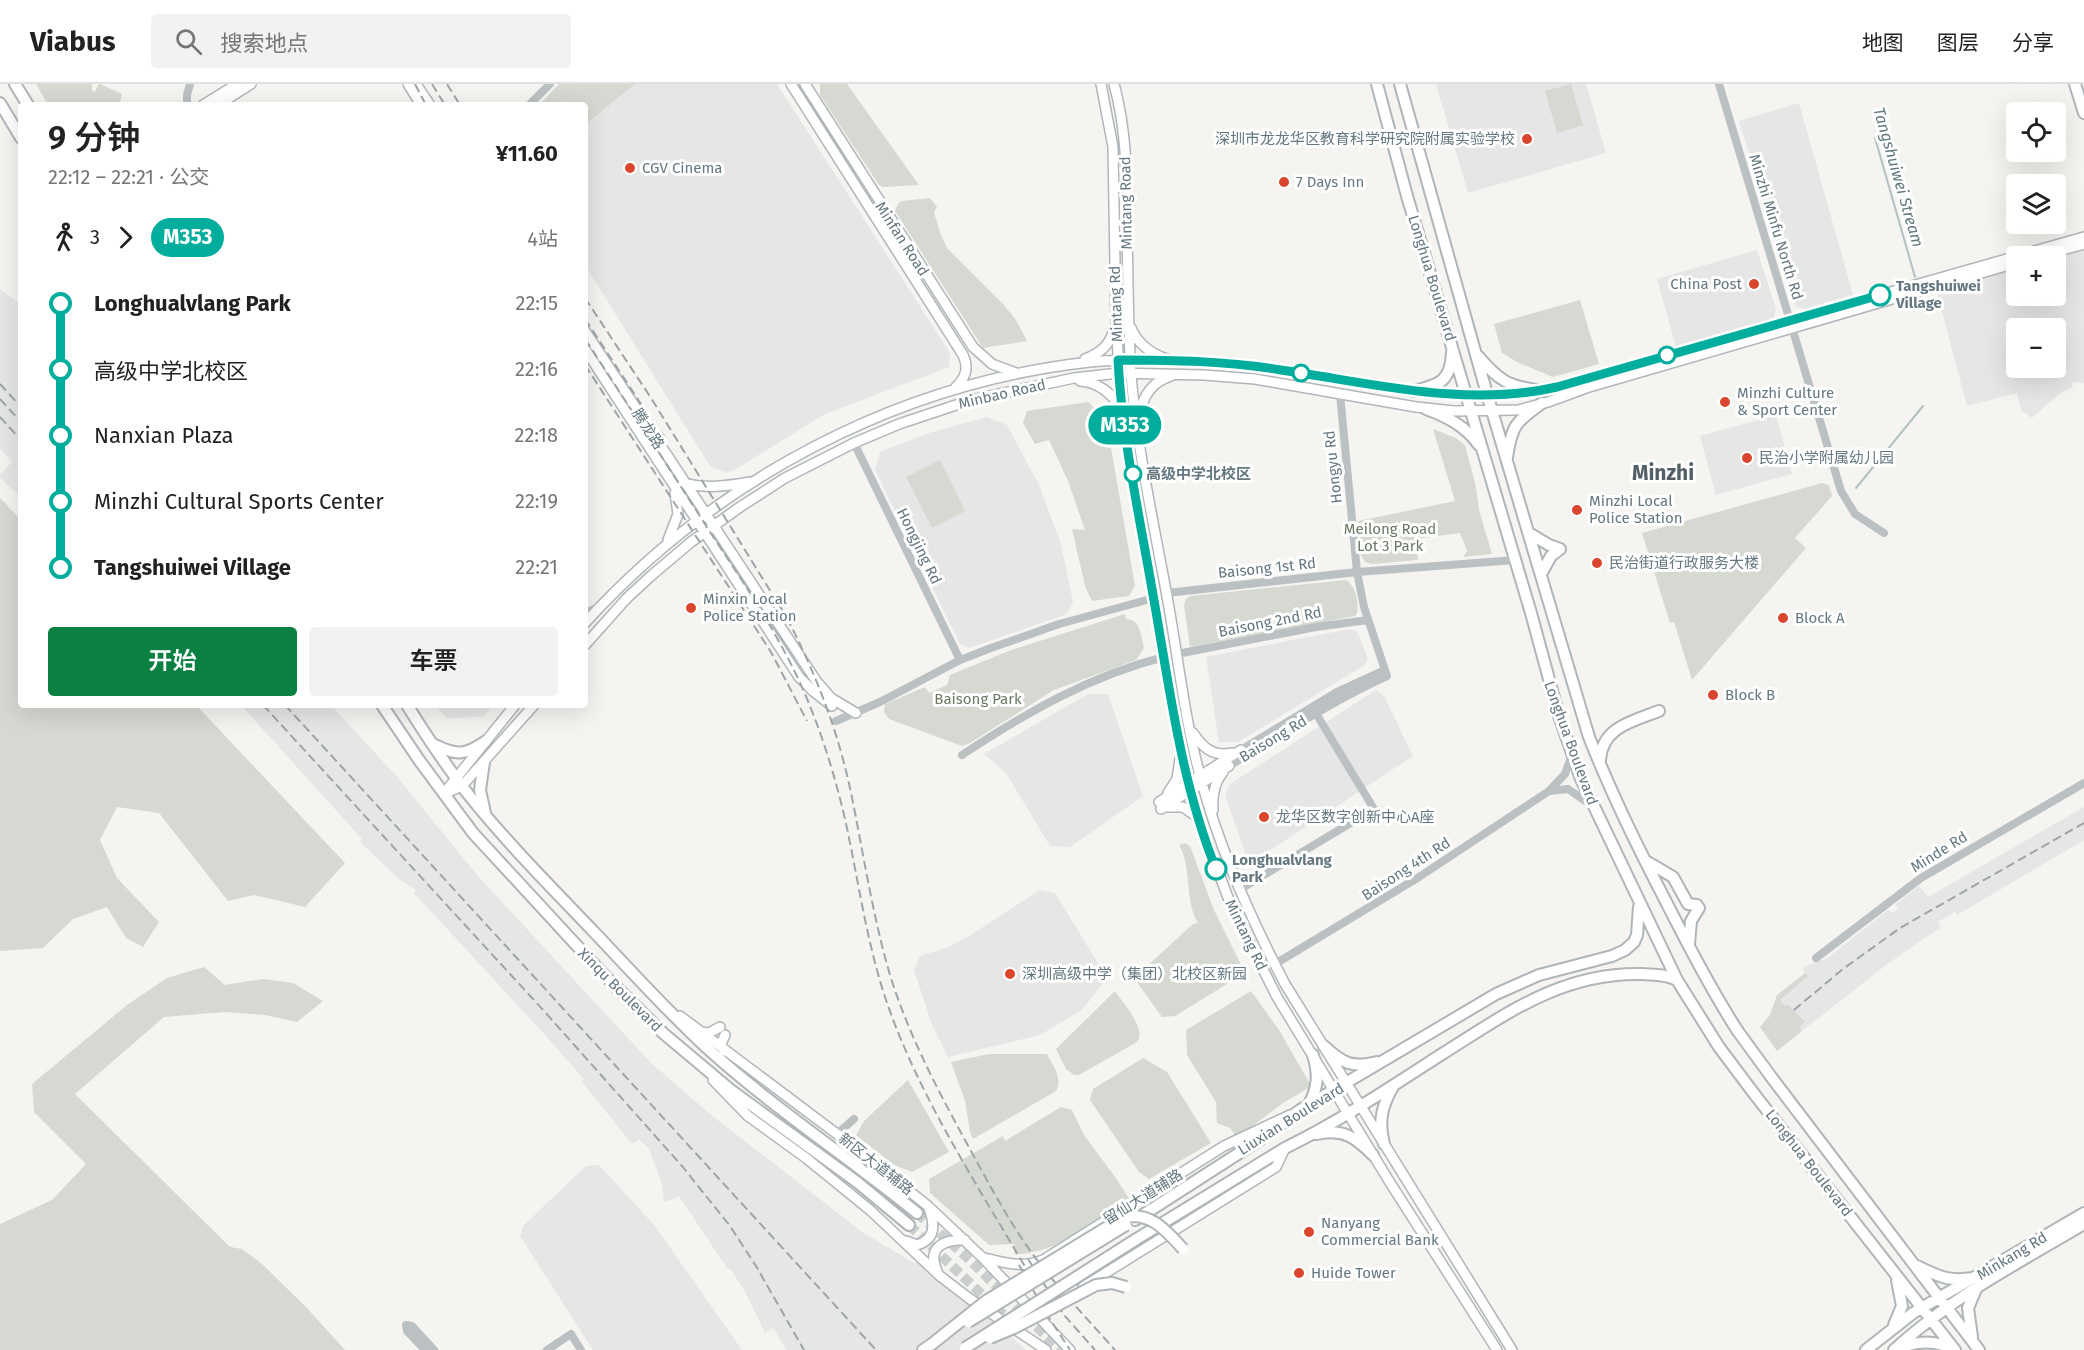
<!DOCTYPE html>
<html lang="zh">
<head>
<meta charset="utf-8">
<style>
	:root { --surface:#fff; --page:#f2f2f2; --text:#222; --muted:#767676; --line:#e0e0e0; --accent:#0b8043 }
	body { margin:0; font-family:"Fira Sans","Noto Sans SC",sans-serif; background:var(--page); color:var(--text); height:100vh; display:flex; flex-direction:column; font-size:22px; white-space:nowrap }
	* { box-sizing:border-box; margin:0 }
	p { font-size:20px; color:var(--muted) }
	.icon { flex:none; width:33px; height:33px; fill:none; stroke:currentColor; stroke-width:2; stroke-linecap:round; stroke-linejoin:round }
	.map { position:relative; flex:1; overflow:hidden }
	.sheet { position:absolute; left:18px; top:18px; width:570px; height:606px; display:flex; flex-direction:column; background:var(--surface); border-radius:6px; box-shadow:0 6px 24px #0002 }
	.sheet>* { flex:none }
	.badge { padding:0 12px; border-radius:20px; font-size:21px; line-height:39px }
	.buttons { position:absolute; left:2006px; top:18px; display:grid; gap:12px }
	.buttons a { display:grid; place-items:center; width:60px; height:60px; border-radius:6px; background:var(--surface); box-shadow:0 6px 24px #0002; font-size:30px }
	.map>.badge { position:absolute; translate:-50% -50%; box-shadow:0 0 0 3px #fff }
	.legs { display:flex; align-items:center; gap:9px; height:66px; padding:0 30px; font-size:20px }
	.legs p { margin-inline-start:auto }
	.summary { display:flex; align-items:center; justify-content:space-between; height:102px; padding:0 30px }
	h1 { font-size:33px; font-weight:600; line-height:45px }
	.button { display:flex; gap:12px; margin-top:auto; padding:12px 30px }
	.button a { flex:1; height:69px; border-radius:6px; background:var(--accent); color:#fff; font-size:24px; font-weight:600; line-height:69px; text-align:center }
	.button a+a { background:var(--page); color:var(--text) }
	ul { padding:0 30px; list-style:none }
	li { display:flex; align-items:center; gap:21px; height:66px; font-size:22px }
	li i { display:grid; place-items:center; width:9px; height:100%; margin:0 8px; background:currentColor }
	li i::after { content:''; width:15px; height:15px; margin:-8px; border:4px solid; border-radius:50%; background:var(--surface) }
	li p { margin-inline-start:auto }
	li:first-child i { background:linear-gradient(#0000 50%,currentColor 0) }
	li:last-child i { background:linear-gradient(currentColor 50%,#0000 0) }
	header { display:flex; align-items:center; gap:36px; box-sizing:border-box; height:84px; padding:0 30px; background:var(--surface); border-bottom:2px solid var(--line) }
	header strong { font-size:28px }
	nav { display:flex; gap:33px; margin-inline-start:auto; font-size:21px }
	.search { width:420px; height:54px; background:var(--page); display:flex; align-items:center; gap:15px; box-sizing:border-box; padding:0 21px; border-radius:6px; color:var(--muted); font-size:22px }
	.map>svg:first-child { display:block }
	.built { fill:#e5e6e5; fill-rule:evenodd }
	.green { fill:#d5d9d1 }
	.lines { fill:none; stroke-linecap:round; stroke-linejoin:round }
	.stream { stroke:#b3c1c4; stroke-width:2 }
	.primary-tunnel { stroke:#cacecf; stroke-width:10; stroke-dasharray:10 5; stroke-linecap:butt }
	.secondary-casing { stroke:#b0b6ba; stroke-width:12 }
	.primary-casing { stroke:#afb5b8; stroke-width:14 }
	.tertiary { stroke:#bbc0c3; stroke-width:8 }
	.secondary { stroke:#fff; stroke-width:9 }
	.primary { stroke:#fff; stroke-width:10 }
	.rail { stroke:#9da5a9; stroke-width:2; stroke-dasharray:9 4.5; stroke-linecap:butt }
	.primary-bridge-casing { stroke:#afb5b8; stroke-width:14; stroke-linecap:butt }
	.primary-bridge { stroke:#fff; stroke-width:10 }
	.line-1-casing { stroke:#fff; stroke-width:14 }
	.line-1 { stroke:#01ad9c; stroke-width:9 }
	.poi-dot { fill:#d9452d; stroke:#fff; stroke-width:2 }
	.stop-1-dot { fill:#fff; stroke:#01ad9c; stroke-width:3 }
	.labels { text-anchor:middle; stroke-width:6; stroke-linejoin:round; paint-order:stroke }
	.poi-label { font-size:15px; fill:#657781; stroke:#fff; text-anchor:start }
	.street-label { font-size:15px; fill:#657781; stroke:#fff }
	.stop-label { font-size:15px; font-weight:bold; fill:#657781; stroke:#fff; text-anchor:start }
	.park-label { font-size:15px; fill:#6a7864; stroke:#fff }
	.water-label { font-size:16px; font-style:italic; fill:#61797e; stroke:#fff }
	.district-label { font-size:21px; font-weight:bold; fill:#535f66; stroke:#fff }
</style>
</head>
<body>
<header>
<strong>Viabus</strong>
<div class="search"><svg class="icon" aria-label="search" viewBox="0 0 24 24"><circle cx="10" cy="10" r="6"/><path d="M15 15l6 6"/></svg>搜索地点</div>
<nav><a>地图</a><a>图层</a><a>分享</a></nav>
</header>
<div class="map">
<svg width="2084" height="1266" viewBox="0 0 2084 1266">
	<rect width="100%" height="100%" fill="#f5f4f1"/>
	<!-- built -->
	<path class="built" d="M635 0H777L950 269 949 283 825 330 733 387 724 388 710 382 585 181V41Z
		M1436 0H1586L1606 69 1468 109Z
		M1799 19 1853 211 1803 225 1796 222 1739 37Z
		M2084 162V299L2073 298 2072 303 2059 310 2032 334 2021 326 2017 309 1967 322 1936 205 2016 182V212H2055V172ZM2016 244H2055V284H2016Z
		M1757 166 1776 225 1773 236 1676 263 1657 195Z
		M0 205 21 221V413L0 394V390L12 378 0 365Z
		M1776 331 1792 390 1716 411 1700 352Z
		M987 333 1007 341 1039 401 1061 460 1073 518 1067 530 969 564 960 560 875 386 880 368 932 348Z
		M1349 545 1357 547 1368 575 1365 581 1238 658H1219L1206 573Z
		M1376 606 1384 612 1413 672 1249 780 1225 711 1230 700Z
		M1088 610H1108L1143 712 1070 763 1050 762 1006 689 984 670Z
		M241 621H331L398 694 477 791 651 979 710 1030 862 1148 914 1179 916 1178 1003 1245 1026 1266H787L773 1244 765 1249 745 1207 731 1186 727 1184 679 1112 664 1118 662 1100 649 1065 639 1055 632 1060 582 998 584 995 545 951 414 809 416 806 399 795 360 758 362 755Z
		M435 621H492L484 633 447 634Z
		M2084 723V756L1957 831 1955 828 1938 838 1941 843 1886 881 1802 947 1799 943 1804 938 1779 916 1807 892 1802 885 1817 877 1825 876 1888 826 1893 829 1898 825 1895 821 1919 802 1928 813Z
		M1040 806 1055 809 1107 894 1082 926 1040 951 948 973 932 941 914 886 920 872 949 863 969 852Z
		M599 1081 655 1142 742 1266H593L520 1152 523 1142 586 1082Z"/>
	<!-- green -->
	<path class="green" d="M36 0H92V6L95 8 98 1 100 0 122 10 120 19 115 21H48Z
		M559 0H635L585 41V21H539Z
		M820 0H847L919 101 883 103 879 101 820 11Z
		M1571 0 1583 41 1557 49 1545 7Z
		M930 114 937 123 934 128 940 149 947 164 1003 220 1016 236 1027 257 983 264 895 127 898 120 902 117Z
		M1580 216 1599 280 1553 293 1519 279 1502 269 1494 240Z
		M1088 318 1106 335 1135 502 1129 512 1092 517 1085 502 1072 445 1085 446 1068 397 1049 356 1035 360 1023 339 1027 327Z
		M1433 345 1456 354 1465 361 1476 403 1479 426 1492 470 1463 473 1467 467 1460 449 1416 455 1418 476 1372 480 1365 478 1361 471 1358 437 1455 417Z
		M940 376 965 427 932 444 906 393Z
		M1822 399 1829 401 1832 412 1795 454 1806 464 1692 596 1674 538 1670 539 1642 449Z
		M0 414 21 436V621H196L345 779 305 823 254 811 228 817 159 729 117 723 100 756 117 794 159 838 143 863 126 854 107 823 73 835 43 864 0 867Z
		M1346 496C1356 502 1359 518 1357 529L1355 532 1190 563 1184 521 1186 515 1190 512Z
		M1125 530 1126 535C1141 535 1141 552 1144 564L1136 576 1054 606 970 659 962 662 889 635 884 628 885 620 925 603 929 609 947 601 950 591 1011 566Z
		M1185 759 1190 762 1214 826 1245 889 1175 932 1162 933 1134 894 1193 840 1198 839C1184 816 1192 781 1179 761Z
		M204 883 225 901 263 895 293 899 323 917 297 938 265 931 224 928 164 933 75 1010 230 1163 242 1165 262 1180 305 1222 345 1266H0V1140L52 1116 86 1080 34 1028 32 1000 127 921 167 894Z
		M1805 889 1808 892 1780 916 1785 922 1789 921 1805 938 1799 943 1802 947 1777 967 1760 943 1770 931 1777 911Z
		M1115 907C1123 919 1147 945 1137 958L1079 991H1074L1066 985 1056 965Z
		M1251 907 1279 946 1310 1000V1003L1283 1019 1251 1043 1235 1051 1230 1044 1217 1039 1216 1018 1187 971 1186 946Z
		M989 970H1047C1053 982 1063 994 1056 1007L973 1055 970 1048 965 1017 951 978Z
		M1143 974 1167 988 1211 1059 1149 1095 1139 1088 1090 1016 1093 1005Z
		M908 996 949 1068 912 1088 894 1081 856 1051 864 1037Z
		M1061 1023 1072 1026 1084 1051 1118 1097 1130 1116C1095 1138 1056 1171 1014 1170V1160L989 1161 930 1109 929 1095 1003 1052 1005 1057Z"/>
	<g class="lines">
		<!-- stream -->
		<path class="stream" d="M1875 54 1915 193
			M1856 404 1923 322"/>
		<!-- primary-tunnel -->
		<path class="primary-tunnel" d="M917 1129 969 1175 1060 1266
			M909 1141 1015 1242"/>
		<defs>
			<path id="secondary" d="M408 0 421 21
				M416 0 430 21
				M791 0 963 271C969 284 966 293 956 303
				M805 0 973 263 992 280 1016 289
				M1101 0 1113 63 1116 238 1121 316 1162 565 1185 684 1200 740 1232 824 1277 913 1389 1097 1497 1266
				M1114 0C1127 47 1127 95 1127 143 1128 193 1128 242 1131 291 1137 364 1153 436 1166 507 1178 570 1184 636 1202 699 1221 769 1251 835 1285 900L1512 1266
				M203 21 237 0
				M218 21 251 0
				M2040 172 2084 160
				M1131 244C1137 259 1151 270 1167 275
				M585 247 817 598 831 614 856 629
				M585 265 799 593 813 607 832 622
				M1085 275C1100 269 1109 262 1114 246
				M1080 297C1098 298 1113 310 1121 325
				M1139 333C1142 313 1151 298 1171 292
				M683 399C707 405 727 402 750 398
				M668 456 678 430 675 409
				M585 539C715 396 897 299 1090 278 1114 275 1139 276 1164 277 1194 278 1223 279 1253 282 1354 293 1455 326 1557 303L2084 153
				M585 561 627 514 652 491 691 458 740 423 785 394 854 359 899 340 971 316 1074 294 1119 289 1204 291 1255 295 1416 323 1454 327 1518 326 1548 318 1586 304 2016 179
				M1193 649C1203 664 1213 673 1233 669
				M445 708 515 621
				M1168 709 1177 695 1180 675
				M444 710 462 702 534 621
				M1159 718 1241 666
				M1166 723H1183L1196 732
				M1161 725 1229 682
				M1213 726C1212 712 1214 699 1223 688
				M680 932 837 1050 928 1122 983 1174 1070 1266
				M700 948 709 949 720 943
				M724 967 721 960 725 951
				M713 996 748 1032 806 1074 870 1126 940 1192 970 1215 1046 1266
				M906 1157 917 1161C936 1155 935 1141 929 1124
				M983 1174C1005 1178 1021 1185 1043 1176L1224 1062 1290 1031
				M937 1187C926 1163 945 1155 965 1156
				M1083 1203 1276 1083 1285 1064"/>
			<path id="primary" d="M15 0 28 21
				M1377 0 1407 112 1531 529 1559 632 1581 695 1677 896 1719 963
				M1400 0 1487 310 1589 653C1610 706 1635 758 1661 808 1685 855 1709 902 1737 946
				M2075 0 2084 29
				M0 19 21 54
				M1478 272C1499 297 1508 302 1541 307
				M1414 307C1440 301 1451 297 1452 268
				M1426 325C1448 333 1465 342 1479 361
				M1507 373C1512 340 1516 338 1542 319
				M1529 449 1549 461 1560 465
				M1541 490 1551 472 1560 465
				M382 621 419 676 473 749 603 890 663 949 732 1007 857 1098 909 1141
				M407 621C427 653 448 685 472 715 510 762 553 805 595 849 631 887 667 927 706 963 772 1023 848 1073 917 1129
				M435 661C457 672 466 671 486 657
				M1600 676C1602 643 1633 637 1659 627
				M484 678 480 706 485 729
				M1646 777 1673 793 1688 820 1697 821
				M1689 860 1691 837 1699 824
				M1324 962C1343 980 1352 984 1377 978
				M1772 994 1979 1266
				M1755 1011 1955 1266
				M1308 1022C1318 1005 1319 990 1313 971
				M1316 1050C1343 1044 1355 1053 1373 1071
				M1384 1060C1378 1037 1382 1021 1394 1001
				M1135 1136 1261 1055 1300 1026 1496 910 1539 891 1612 872 1625 866 1634 858 1637 851 1639 823
				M1135 1156 1285 1064C1340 1037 1391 1003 1442 970 1506 930 1562 888 1642 890 1654 891 1666 890 1677 896
				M1917 1182C1939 1192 1947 1198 1973 1194
				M1894 1241 1902 1222 1897 1196
				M1972 1253 1968 1224 1976 1205
				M1897 1265C1916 1257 1935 1255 1954 1266
				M923 1266 932 1260
				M1866 1266 1913 1229 2084 1129
				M1894 1266C1950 1214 2018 1179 2084 1140"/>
		</defs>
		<!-- secondary casing -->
		<use href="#secondary" class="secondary-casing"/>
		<!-- primary casing -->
		<use href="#primary" class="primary-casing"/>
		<!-- tertiary -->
		<path class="tertiary" d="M1719 0 1841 407 1855 430 1884 449
			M187 21V11L190 0
			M529 21 550 0
			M854 359 960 576
			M1167 509 1357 488 1515 476
			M585 529 599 523
			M1177 570 1316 543 1368 536
			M836 637 880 618 960 576 991 564 1059 540 1154 514
			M1241 666 1337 608 1385 586
			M962 671C1026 629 1089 592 1164 573
			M1229 682C1281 651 1332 617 1387 592L1364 523 1357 488 1340 310
			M1549 707 1568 705 1594 723
			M1239 806 1374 725 1312 623
			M1816 874 1921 794 2084 699
			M1275 880 1419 793 1549 707 1565 690 1572 671
			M837 1050 854 1035
			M406 1241 412 1242 434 1266
			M406 1241 407 1247 425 1266
			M547 1266 571 1250 581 1266"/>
		<!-- secondary -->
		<use href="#secondary" class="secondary"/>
		<!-- primary -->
		<use href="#primary" class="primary"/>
		<!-- rail -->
		<path class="rail" d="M415 0 426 21
			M432 0 445 21
			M447 0 460 21
			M585 214 651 314 787 534C815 588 837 644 850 704 863 766 872 830 890 891 908 949 936 1003 965 1056 983 1089 1001 1123 1022 1155 1049 1195 1083 1230 1115 1266
			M585 235 641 320 667 356
			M585 255C627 319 669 384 710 448 745 501 780 552 805 610 822 650 835 692 845 735 858 794 866 855 885 913 917 1009 976 1099 1027 1186
			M585 281 771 568 807 637
			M0 300 21 323
			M0 315 21 338
			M0 333 21 356
			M263 621 544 927 682 1082 730 1142 756 1182 804 1266
			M285 621 876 1266
			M1794 926 1843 885 1900 844 2084 739
			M1028 1175 1064 1231 1095 1266
			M1019 1181 1046 1229 1070 1266"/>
		<defs>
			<path id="primary-bridge" d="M1737 946 1772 994
				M1719 963 1755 1011
				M968 1238 1126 1141
				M990 1254 1014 1244 1096 1201 1112 1199 1126 1203
				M932 1260 986 1217 1122 1134C1149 1126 1166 1146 1183 1165
				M965 1264 1135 1156"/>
		</defs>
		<!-- primary-bridge casing -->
		<use href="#primary-bridge" class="primary-bridge-casing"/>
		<!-- primary-bridge -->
		<use href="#primary-bridge" class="primary-bridge"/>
	</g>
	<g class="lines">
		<defs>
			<path id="line-1" d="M1216 785C1180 696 1169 599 1152 505 1139 430 1122 353 1118 276 1172 276 1228 277 1281 286 1372 299 1466 324 1557 303L1880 211"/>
		</defs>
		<!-- line-1 casing -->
		<use href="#line-1" class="line-1-casing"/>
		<!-- line-1 -->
		<use href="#line-1" class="line-1"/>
	</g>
	<!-- markers -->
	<g class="poi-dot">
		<circle cx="1527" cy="55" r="6"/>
		<circle cx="630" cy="84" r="6"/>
		<circle cx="1284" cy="98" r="6"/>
		<circle cx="1754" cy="200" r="6"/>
		<circle cx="1725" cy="318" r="6"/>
		<circle cx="1747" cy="374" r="6"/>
		<circle cx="1577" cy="426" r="6"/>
		<circle cx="1597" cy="479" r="6"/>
		<circle cx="691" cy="524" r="6"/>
		<circle cx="1783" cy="534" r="6"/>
		<circle cx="1713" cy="611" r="6"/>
		<circle cx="1264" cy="733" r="6"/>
		<circle cx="1010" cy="890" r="6"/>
		<circle cx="1309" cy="1148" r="6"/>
		<circle cx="1299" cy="1189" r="6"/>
	</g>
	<g class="stop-1-dot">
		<circle cx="1880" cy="211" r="10"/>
		<circle cx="1667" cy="271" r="8"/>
		<circle cx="1301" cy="289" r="8"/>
		<circle cx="1133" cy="390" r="8"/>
		<circle cx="1216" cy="785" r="10"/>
	</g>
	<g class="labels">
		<!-- poi labels -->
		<g class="poi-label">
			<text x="1515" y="60" text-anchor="end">深圳市龙龙华区教育科学研究院附属实验学校</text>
			<text x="642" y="89">CGV Cinema</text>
			<text x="1296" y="103">7 Days Inn</text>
			<text x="1742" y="205" text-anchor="end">China Post</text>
			<text x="1737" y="314">Minzhi Culture<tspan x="1737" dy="17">&amp; Sport Center</tspan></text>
			<text x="1759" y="379">民治小学附属幼儿园</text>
			<text x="1589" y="422">Minzhi Local<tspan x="1589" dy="17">Police Station</tspan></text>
			<text x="1609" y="484">民治街道行政服务大楼</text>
			<text x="703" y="520">Minxin Local<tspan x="703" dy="17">Police Station</tspan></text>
			<text x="1795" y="539">Block A</text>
			<text x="1725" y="616">Block B</text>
			<text x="1276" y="738">龙华区数字创新中心A座</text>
			<text x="1022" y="895">深圳高级中学（集团）北校区新园</text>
			<text x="1321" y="1144">Nanyang<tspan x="1321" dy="17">Commercial Bank</tspan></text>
			<text x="1311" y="1194">Huide Tower</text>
		</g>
		<!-- street labels -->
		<g class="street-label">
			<text transform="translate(1126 119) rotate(-91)" y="5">Mintang Road</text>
			<text transform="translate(1776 143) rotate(73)" y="5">Minzhi Minfu North Rd</text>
			<text transform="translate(902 155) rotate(57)" y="5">Minfan Road</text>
			<text transform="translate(1432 194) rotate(73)" y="5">Longhua Boulevard</text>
			<text transform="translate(1116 220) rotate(-92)" y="5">Mintang Rd</text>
			<text transform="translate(1002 310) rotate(-13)" y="5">Minbao Road</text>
			<text transform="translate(648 345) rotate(57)" y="5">腾龙路</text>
			<text transform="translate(1333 383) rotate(-96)" y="5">Hongyu Rd</text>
			<text transform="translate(919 462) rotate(64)" y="5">Hongjing Rd</text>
			<text transform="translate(1267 484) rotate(-6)" y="5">Baisong 1st Rd</text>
			<text transform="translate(1270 538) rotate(-11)" y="5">Baisong 2nd Rd</text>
			<text transform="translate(1273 655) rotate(-31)" y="5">Baisong Rd</text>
			<text transform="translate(1571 659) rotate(70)" y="5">Longhua Boulevard</text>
			<text transform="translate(1939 768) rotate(-32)" y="5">Minde Rd</text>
			<text transform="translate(1406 785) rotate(-33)" y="5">Baisong 4th Rd</text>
			<text transform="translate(1246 851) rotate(64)" y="5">Mintang Rd</text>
			<text transform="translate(620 906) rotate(45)" y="5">Xinqu Boulevard</text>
			<text transform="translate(1291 1035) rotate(-32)" y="5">Liuxian Boulevard</text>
			<text transform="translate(1809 1079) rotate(52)" y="5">Longhua Boulevard</text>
			<text transform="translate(876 1080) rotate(38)" y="5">新区大道辅路</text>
			<text transform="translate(1143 1113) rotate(-32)" y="5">留仙大道辅路</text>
			<text transform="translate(2012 1172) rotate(-31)" y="5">Minkang Rd</text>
		</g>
		<!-- stop labels -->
		<g class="stop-label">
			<text x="1896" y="207">Tangshuiwei<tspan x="1896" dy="17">Village</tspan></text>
			<text x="1146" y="395">高级中学北校区</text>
			<text x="1232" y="781">Longhualvlang<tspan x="1232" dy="17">Park</tspan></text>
		</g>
		<!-- park labels -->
		<g class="park-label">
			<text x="1390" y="450">Meilong Road<tspan x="1390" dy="17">Lot 3 Park</tspan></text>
			<text x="978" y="620">Baisong Park</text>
		</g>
		<!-- water labels -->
		<g class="water-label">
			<text transform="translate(1899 93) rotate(74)" y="6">Tangshuiwei Stream</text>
		</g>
		<!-- district labels -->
		<g class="district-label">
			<text x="1663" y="396">Minzhi</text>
		</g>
	</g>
</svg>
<div class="buttons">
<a><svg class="icon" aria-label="locate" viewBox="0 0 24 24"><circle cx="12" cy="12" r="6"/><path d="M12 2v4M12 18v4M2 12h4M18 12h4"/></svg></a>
<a><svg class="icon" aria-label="layers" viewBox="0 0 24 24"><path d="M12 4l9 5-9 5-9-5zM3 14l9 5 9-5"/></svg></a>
<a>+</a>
<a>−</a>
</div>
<b class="badge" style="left:1125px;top:341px;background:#01ad9c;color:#fff">M353</b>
<section class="sheet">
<div class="summary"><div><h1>9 分钟</h1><p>22:12 – 22:21 · 公交</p></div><b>¥11.60</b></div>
<div class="legs"><svg class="icon" aria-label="walk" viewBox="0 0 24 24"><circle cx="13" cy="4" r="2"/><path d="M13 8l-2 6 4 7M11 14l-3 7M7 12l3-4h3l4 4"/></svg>3<svg class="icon" aria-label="forward" viewBox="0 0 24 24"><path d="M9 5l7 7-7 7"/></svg><b class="badge" style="background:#01ad9c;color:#fff">M353</b><p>4站</p></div>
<ul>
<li><i style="color:#01ad9c"></i><b>Longhualvlang Park</b><p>22:15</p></li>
<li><i style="color:#01ad9c"></i><span>高级中学北校区</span><p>22:16</p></li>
<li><i style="color:#01ad9c"></i><span>Nanxian Plaza</span><p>22:18</p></li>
<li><i style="color:#01ad9c"></i><span>Minzhi Cultural Sports Center</span><p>22:19</p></li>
<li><i style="color:#01ad9c"></i><b>Tangshuiwei Village</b><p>22:21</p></li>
</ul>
<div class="button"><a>开始</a><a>车票</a></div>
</section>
</div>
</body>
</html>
